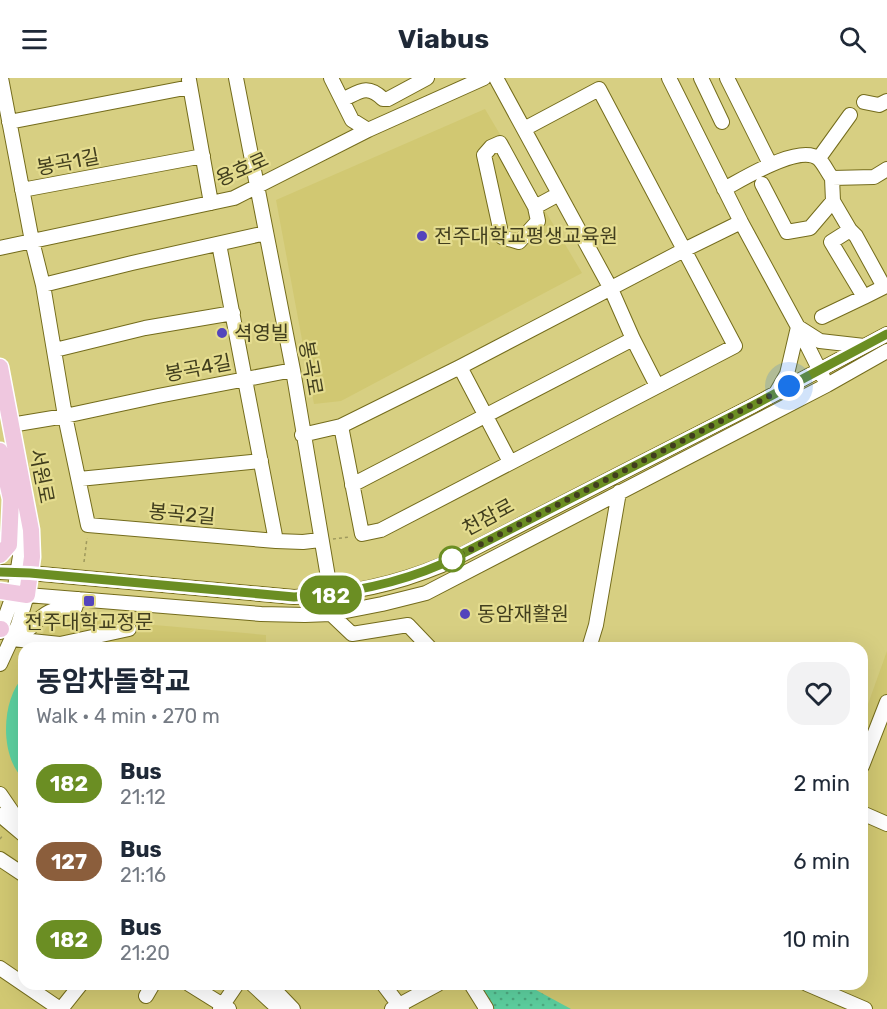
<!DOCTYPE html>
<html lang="en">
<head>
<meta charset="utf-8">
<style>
	:root { --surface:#fff; --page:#f2f2f3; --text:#1f2937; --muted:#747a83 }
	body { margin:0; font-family:Rubik,"Noto Sans KR",sans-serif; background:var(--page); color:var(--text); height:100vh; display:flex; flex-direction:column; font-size:22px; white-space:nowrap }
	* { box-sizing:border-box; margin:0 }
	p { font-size:20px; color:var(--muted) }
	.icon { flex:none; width:33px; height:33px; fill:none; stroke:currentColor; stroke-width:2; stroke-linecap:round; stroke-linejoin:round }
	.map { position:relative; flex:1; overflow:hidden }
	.details { position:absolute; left:18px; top:564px; width:850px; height:348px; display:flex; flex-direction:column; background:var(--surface); border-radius:18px; box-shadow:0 6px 24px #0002 }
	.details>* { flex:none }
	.badge { padding:0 12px; border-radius:20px; font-size:21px; line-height:39px }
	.you { position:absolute; width:30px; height:30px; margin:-15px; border:4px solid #fff; border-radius:50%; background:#1a73e8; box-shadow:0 0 0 9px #1a73e833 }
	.map>.badge { position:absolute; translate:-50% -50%; box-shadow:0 0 0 3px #fff }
	.round { display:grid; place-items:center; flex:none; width:63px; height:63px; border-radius:18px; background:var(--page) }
	.overview { display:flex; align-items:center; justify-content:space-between; height:102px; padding:0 18px }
	h1 { font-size:28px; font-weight:700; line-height:45px }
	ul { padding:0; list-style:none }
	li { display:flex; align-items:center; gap:18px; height:78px; padding:0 18px }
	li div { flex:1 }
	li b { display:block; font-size:22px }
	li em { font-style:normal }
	li .badge { min-width:66px; font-weight:700; text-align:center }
	header { display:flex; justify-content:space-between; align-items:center; height:78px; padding:0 18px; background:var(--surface); font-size:27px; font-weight:700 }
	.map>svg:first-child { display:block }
	.built { fill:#d1c872 }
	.green { fill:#5dd1a0 }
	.park { fill:url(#park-dots) }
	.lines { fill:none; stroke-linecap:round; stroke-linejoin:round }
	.minor-casing { stroke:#746c1c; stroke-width:16 }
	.major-casing { stroke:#fff; stroke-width:19 }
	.path { stroke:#9f995d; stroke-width:1.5; stroke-dasharray:3 3; stroke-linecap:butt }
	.minor { stroke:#fff; stroke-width:14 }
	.major { stroke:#efc7df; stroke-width:16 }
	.line-casing { stroke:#fff; stroke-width:14 }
	.line { stroke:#6b8e23; stroke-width:9 }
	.walk { stroke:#413e1e; stroke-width:6; stroke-dasharray:0 10.8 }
	.poi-dot { fill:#5445bc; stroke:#e4dc8f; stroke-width:2 }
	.stop-dot { fill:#fff; stroke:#6b8e23; stroke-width:3 }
	.labels { text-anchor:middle; stroke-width:4.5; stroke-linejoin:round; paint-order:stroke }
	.street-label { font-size:20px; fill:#413e1e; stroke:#e4dc8f }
	.poi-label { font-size:20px; fill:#413e1e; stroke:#e4dc8f; text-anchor:start }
</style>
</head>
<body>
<header><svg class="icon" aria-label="menu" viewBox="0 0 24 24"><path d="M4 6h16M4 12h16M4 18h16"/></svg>Viabus<svg class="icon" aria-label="search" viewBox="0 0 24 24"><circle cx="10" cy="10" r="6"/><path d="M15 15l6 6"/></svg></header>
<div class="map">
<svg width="887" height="931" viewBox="0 0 887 931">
	<defs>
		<pattern id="park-dots" width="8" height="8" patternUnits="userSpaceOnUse" patternTransform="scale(1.5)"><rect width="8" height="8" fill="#5dd1a0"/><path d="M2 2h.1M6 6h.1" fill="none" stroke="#4eab82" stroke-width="1.8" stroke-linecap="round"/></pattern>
	</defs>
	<rect width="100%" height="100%" fill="#d7cf82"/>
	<!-- built -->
	<path class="built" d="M485 31 582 195 341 323 314 326 276 122Z
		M76 540 266 557V570H35L48 546Z
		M0 567 24 571V906H862L863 640 887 573V931H0Z"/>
	<!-- green -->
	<path class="green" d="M24 598V701C0 681 0 622 24 598Z"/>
	<!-- park -->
	<path class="park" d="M475 906H525L571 931H493Z"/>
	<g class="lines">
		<defs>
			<path id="minor" d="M1 0 32 163 43 207 65 338 88 447 276 463 303 464 320 462
				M236 0 293 292 331 517
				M331 0 352 42 368 52
				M496 0 611 211 633 261 657 308
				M669 0 741 144 798 249 823 299
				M701 0 722 44
				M727 0 770 86
				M189 2 211 125
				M342 22C359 14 367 5 383 21H388L427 0
				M864 24 879 27 887 23
				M9 44 190 9
				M819 80 850 37
				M762 106 787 154 810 150 833 123 832 100
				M724 111C743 101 800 65 819 81 824 86 828 95 832 100L874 99 887 91
				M22 112 203 78
				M833 123 850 152 831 164 864 219 884 209 856 158 850 152
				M535 129 500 65 491 69 484 77 502 159 519 164 538 143 535 129 559 116
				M219 166 276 463
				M0 170 234 120 368 52 484 0
				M43 207 132 185 266 155
				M822 239 864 219
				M798 249 820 263 864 268
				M55 272 145 250 233 235
				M460 289 510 384
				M776 315 787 296 798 249
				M11 347 65 338 158 318 293 292
				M341 348 362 456 381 452 735 268 599 11 524 51
				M302 357 341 348 460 289 684 172 741 144
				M79 401 261 383
				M352 407 633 261
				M0 494 30 495 294 519C346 517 394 507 442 487L752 328 887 256
				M331 536 352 556 408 547 430 570
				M18 547 30 550C45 534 51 530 75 530L78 521
				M0 554 14 515 20 478 16 434
				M12 561 60 566 129 551
				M589 570 596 547 619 414
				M0 586 18 547 27 517 261 536 305 537 331 536 382 526 426 515 827 307 887 273
				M862 688 887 624
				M0 716 15 738 24 746
				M862 735 887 746
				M0 737 24 757
				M0 781 24 797
				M0 890 60 931
				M189 906 229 931
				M252 906 279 931
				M269 906 293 931
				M383 906 402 931
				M471 906 486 930 485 931
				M807 906 865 931
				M146 918 153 906
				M61 931 81 906
				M220 931 237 906
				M392 931 438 906"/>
			<path id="major" d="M0 289 31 452 32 479 27 517 0 513
				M0 373 11 421 9 467 0 477
				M0 551H1"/>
		</defs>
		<!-- minor casing -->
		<use href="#minor" class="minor-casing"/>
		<!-- major casing -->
		<use href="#major" class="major-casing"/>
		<!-- path -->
		<path class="path" d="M333 461 349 459
			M84 484 87 460
			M0 761 3 757"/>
		<!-- minor -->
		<use href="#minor" class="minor"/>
		<!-- major -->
		<use href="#major" class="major"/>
	</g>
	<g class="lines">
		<defs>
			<path id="line" d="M0 494 30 495 294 519C346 516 394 507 442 486L752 328 887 256"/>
		</defs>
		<!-- line casing -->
		<use href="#line" class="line-casing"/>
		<!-- line -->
		<use href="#line" class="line"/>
		<!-- walk -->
		<path class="walk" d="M452 481 789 308"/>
	</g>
	<!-- markers -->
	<g class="poi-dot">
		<circle cx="422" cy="158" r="6"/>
		<circle cx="222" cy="255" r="6"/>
		<rect x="83" y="517" width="12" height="12" rx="3"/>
		<circle cx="465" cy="536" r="6"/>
	</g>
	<circle class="stop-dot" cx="452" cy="481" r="12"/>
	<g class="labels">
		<!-- street labels -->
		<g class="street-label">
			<text transform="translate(68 84) rotate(-11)" y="7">봉곡1길</text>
			<text transform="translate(242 91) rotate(-24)" y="7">용호로</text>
			<text transform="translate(198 290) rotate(-11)" y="7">봉곡4길</text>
			<text transform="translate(311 290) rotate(80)" y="7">봉곡로</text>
			<text transform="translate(42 398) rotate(79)" y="7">서원로</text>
			<text transform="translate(182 436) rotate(5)" y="7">봉곡2길</text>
			<text transform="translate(488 439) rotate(-28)" y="7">천잠로</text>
		</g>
		<!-- poi labels -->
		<g class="poi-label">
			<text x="434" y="165">전주대학교평생교육원</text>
			<text x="234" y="262">셕영빌</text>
			<text x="477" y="543">동암재활원</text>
			<text x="89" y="551" text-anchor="middle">전주대학교정문</text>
		</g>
	</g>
</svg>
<div class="you" style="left:789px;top:308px"></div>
<b class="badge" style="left:331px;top:517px;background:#6b8e23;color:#fff">182</b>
<section class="details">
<div class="overview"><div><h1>동암차돌학교</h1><p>Walk · 4 min · 270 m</p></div><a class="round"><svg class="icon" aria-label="heart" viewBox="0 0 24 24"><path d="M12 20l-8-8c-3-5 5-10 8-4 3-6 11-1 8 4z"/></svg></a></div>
<ul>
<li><span class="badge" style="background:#6b8e23;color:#fff">182</span><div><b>Bus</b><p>21:12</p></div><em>2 min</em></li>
<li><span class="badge" style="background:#8b5e3c;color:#fff">127</span><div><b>Bus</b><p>21:16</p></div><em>6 min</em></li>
<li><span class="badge" style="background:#6b8e23;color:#fff">182</span><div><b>Bus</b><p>21:20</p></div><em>10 min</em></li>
</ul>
</section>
</div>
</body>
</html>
